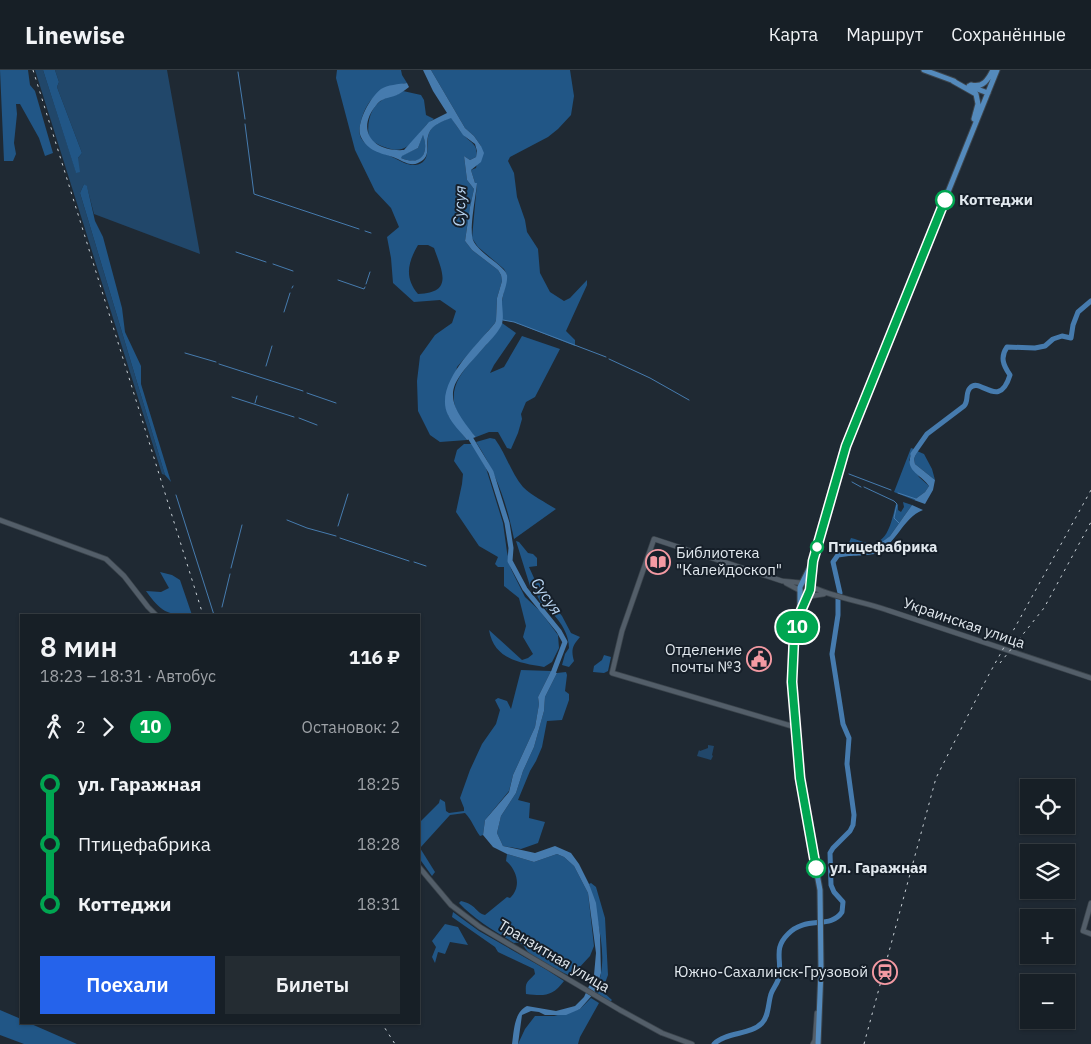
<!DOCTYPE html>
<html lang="ru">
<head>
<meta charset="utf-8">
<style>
	:root { --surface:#171f26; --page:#242c32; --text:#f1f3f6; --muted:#9ea2a7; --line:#363d43; --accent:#2563eb }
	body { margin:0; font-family:"IBM Plex Sans",sans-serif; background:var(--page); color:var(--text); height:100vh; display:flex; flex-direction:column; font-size:19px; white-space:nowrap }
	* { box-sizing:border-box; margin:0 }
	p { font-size:16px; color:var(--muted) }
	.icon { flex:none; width:28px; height:28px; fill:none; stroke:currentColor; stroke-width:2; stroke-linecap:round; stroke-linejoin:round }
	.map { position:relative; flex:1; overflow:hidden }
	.drawer { position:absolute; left:20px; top:544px; width:400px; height:410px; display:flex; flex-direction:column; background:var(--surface); border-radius:0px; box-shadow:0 1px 4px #0004,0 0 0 1px var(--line) }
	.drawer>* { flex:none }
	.badge { padding:0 10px; border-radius:16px; font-size:18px; line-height:32px }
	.tools { position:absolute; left:1020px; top:709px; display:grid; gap:10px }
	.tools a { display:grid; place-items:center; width:55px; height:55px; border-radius:0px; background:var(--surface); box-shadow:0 1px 4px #0004,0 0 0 1px var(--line); font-size:25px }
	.map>.badge { position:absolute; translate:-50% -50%; box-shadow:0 0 0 2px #fff }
	.legs { display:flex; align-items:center; gap:8px; height:55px; padding:0 20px; font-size:16px }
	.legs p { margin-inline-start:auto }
	.headline { display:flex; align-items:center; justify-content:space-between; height:85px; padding:0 20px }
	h1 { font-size:28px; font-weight:600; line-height:38px }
	.action { display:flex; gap:10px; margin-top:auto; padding:10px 20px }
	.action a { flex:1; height:58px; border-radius:0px; background:var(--accent); color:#fff; font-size:20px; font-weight:600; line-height:58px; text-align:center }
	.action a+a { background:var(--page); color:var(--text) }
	ul { padding:0 20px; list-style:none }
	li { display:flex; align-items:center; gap:18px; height:60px; font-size:19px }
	li i { display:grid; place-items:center; width:8px; height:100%; margin:0 6px; background:currentColor }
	li i::after { content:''; width:12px; height:12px; margin:-6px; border:4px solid; border-radius:50%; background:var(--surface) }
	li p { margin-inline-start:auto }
	li:first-child i { background:linear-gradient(#0000 50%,currentColor 0) }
	li:last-child i { background:linear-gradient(currentColor 50%,#0000 0) }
	header { display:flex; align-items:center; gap:30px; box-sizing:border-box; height:70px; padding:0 25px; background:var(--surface); border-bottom:1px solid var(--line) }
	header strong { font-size:24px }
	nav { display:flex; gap:28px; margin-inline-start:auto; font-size:18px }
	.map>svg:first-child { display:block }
	.green { fill:#21476a }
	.forest { fill:#215686; fill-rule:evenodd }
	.water { fill:#467bae; fill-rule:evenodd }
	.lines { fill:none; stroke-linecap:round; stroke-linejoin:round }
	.stream { stroke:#467bae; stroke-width:1 }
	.river { stroke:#467bae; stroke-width:5 }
	.secondary-casing { stroke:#3c454d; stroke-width:6 }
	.primary-casing { stroke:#3c454d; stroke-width:7 }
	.secondary { stroke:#535e69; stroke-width:4.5 }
	.primary { stroke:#548abc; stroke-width:5 }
	.rail { stroke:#c8d0d6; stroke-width:1; stroke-dasharray:2.5 5; stroke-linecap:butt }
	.line-1-casing { stroke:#fff; stroke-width:11 }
	.line-1 { stroke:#00a651; stroke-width:8 }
	.stop-1-dot { fill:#fff; stroke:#00a651; stroke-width:2.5 }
	.labels { text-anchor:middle; stroke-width:4; stroke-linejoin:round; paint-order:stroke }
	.stop-label { font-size:15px; font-weight:bold; fill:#e1e8ee; stroke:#161f29; text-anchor:start }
	.poi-label { font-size:15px; fill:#e1e8ee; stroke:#161f29; text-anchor:end }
	.street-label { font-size:15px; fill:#e1e8ee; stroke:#161f29 }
	.water-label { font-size:16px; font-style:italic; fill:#bad6f3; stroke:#161f29 }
</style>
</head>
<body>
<header>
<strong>Linewise</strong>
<nav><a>Карта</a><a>Маршрут</a><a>Сохранённые</a></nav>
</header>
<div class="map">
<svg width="1091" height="974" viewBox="0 0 1091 974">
	<rect width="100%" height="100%" fill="#1f2933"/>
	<!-- green -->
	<path class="green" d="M35 0H43L76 102 78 88 82 83 57 17 59 12 55 0H167L200 184 94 144 87 117 84 114 80 123 165 405 162 404Z
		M708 675 714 676 712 685 713 686 711 690 697 686 699 680 700 681 708 678Z"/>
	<!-- forest -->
	<path class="forest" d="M0 0H28L30 15 35 21 53 83 45 86 39 68 20 34H16L17 44 14 73 16 84 13 91H4Z
		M43 0H55L59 12 57 17 82 83 78 88 80 102 76 103Z
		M337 0H401L402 5 407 13C398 14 379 22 372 29 365 36 356 58 361 68 367 78 380 81 390 86 397 89 407 96 415 95 433 93 425 73 429 63 432 54 444 51 451 47 455 53 458 59 463 64 470 73 479 74 476 87L470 90 464 86 467 110 474 119 470 137 465 171 472 180 498 200 501 205 502 211 497 228 496 250 495 253 457 297 448 345 467 370 440 372 430 365 418 341 417 311 420 286 435 265 452 253 456 241 440 230 414 232 393 213 391 188 387 167 399 157 391 138 375 121 355 80 336 8ZM418 175H428L434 178C442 201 454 223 418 224 404 208 408 192 418 175Z
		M431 0H570L574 26 571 45 558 59 548 67 510 87 508 91 514 103 517 127 525 150 527 162 538 179 540 203 550 222 564 231 570 228 587 210V215L566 261 575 270V276L514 252 502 250V231L507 205 504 199 478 177 472 168 477 113H475L471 100 476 98 481 76 474 66 465 58Z
		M403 21 421 25 424 30 426 45 434 49C418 58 412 85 391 79 383 77 375 74 369 68 366 52 371 33 388 27 394 25 398 25 403 21Z
		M423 64C429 82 423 97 401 88V86L418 78Z
		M84 114 87 116 95 151 103 167 122 238 125 262 141 296V314L171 412 165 405 80 123Z
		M502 253 516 263 494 295 490 303 504 297 522 266 560 279 535 327 526 332 521 344 522 349 518 363 511 379 507 378 498 362H489L476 367C471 362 465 356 461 349 435 309 486 285 502 253Z
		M490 368 495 369C506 384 511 403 523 417 532 426 545 432 556 439L514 469C506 431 497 405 476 372Z
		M464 374H472L486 398 503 453 507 482 511 499 525 527 540 541 558 565 559 578 552 592 544 597C519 593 494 589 489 560L522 590 528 588 533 584 523 567 526 556 519 528 504 516V497H498L495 494 498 487 479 476 456 442 462 414 463 404 454 391 457 380Z
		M911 378 914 379 909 390 919 407 929 416 925 422 914 430 894 422Z
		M917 381 924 384 932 399 935 410 915 394 914 389Z
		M903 432 912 435 890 466 874 479 845 482 851 468C856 469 862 472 867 473 888 477 892 449 896 434L898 435V440L901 442 904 437Z
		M516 471 519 472 528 483 533 484 537 488V496L529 497 534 508 544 518 541 520 562 546 571 563 580 567C572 576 571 580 574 591L569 597 562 595 565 584 569 578C569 565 561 552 552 543 549 541 545 539 543 536 538 529 537 522 530 516Z
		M160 502 172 505 180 510 192 545C167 545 161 542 146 521L161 522 169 518Z
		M604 585 611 587 608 601 604 603 593 602 594 596 602 590Z
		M521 600 551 601 538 627 539 634 535 657 513 705 509 721 485 750 483 765 480 766C474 758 472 750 465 743L450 745 420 778 435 802 432 806 419 788V753L439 733 440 729 445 732 446 741 449 743 464 741V738L460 728 470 700 482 674 496 654 500 640 495 630 498 628 507 631 511 639Z
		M566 602 567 605 565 621 569 624V630L562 650 547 651 542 677 536 691 530 701 518 730 530 733 529 748 545 752 538 773 521 779 503 776 497 763 501 746 516 723 523 701 534 677 544 641 545 627 557 603Z
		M507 784 534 792 557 784 564 787 574 796 588 823 594 876 590 886 577 900 568 905C559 900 536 890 529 883 524 878 523 871 514 873 494 861 474 849 459 833L461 831C476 834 476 843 485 845L507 827 510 828C522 817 517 800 506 791Z
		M591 813 596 817 605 848 608 905 602 921 612 930 610 932 595 922C597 916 600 910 601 903 606 875 595 841 589 814Z
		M453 842 479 861 547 900 564 911C552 927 544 926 526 924 525 911 527 913 535 904L534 899 498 882 495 877 452 847Z
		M445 854 458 857 468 875 450 872 445 884 438 882 435 893 432 887 436 877 432 871Z
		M591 928 599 933 580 967 578 974H518L525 959 535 946H554L580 939Z
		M0 940 21 949V952L29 953 77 974H24L0 965Z"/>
	<!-- water -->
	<path class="water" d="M423 0H431L465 58 474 66 481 76 484 83 481 92 471 100 475 113H477C476 125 469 160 473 170 478 183 505 196 507 205 508 213 503 223 502 231 502 238 504 247 502 254 499 261 491 270 486 275 451 315 438 322 476 367L467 370C461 362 452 354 448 345 433 314 477 275 495 253L496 250 497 228 502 211 501 205 498 200 472 180 465 171 470 137 474 119 467 110 464 86 470 90 476 87 477 81 475 74 463 65 451 48C443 51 432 55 429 63 424 75 433 87 418 93 410 97 401 90 393 87 380 83 368 81 361 67 355 55 370 27 381 19 387 15 399 14 407 13L409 17C406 19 403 22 399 24 392 28 384 27 378 33 354 60 373 82 404 80L429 52 447 43 433 21ZM423 65C429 81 423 97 401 88L402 86 418 78Z
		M914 379 917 381 914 389 915 394 935 410 933 420 925 434 914 430 925 422 929 416C920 403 901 400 914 379Z
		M912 435 923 440C902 448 897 475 874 484 871 485 851 486 846 486L845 482 874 478 890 466Z
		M551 601 557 603 545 627 544 641 534 677 523 701 516 723 501 746 497 763 503 776 535 783 555 776 571 783 579 794 589 814 596 833 600 865 601 903 595 922 580 939 566 945H545L539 942 531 941 522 945 518 974H512C514 961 514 942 527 936L556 941 575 936 584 927 594 905 596 883 588 823 574 796 564 787 557 784 534 792 507 784 493 777 483 765 485 750 509 722 513 705 535 657 539 634 538 627Z"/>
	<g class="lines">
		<!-- stream -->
		<path class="stream" d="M238 2 245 49
			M245 54 254 124 359 159
			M365 161 371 163
			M236 182 266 192
			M273 194 293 201
			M338 210 364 219 365 217
			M366 214 370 202
			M292 218 293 216
			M284 242 290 223
			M503 250 514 252 606 287
			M185 283 216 292
			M609 289 650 308 689 330
			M219 294 303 321
			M266 296 272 276
			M307 323 336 333
			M232 327 294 347
			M255 333 257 326
			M299 348 317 355
			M849 404 891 420
			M852 412 861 417
			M864 417 894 431 897 434 894 448 899 453
			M898 423 916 429
			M176 425 214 545
			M287 450 307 458 336 466
			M338 456 348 424
			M340 468 409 491
			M414 492 426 496
			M231 498 242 455
			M222 537 230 504"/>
		<!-- river -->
		<path class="river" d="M468 364 491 402 507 453 511 478 510 491 525 519 559 561 565 572 552 606
			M913 384 927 364 964 336C969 331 965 323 970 318 980 306 999 341 1010 305 1003 295 1000 287 1007 277L1035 278 1045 276 1053 269 1062 266 1071 268 1073 255 1078 242 1091 231
			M714 974C726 962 751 965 762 953 769 946 768 933 771 924 773 918 778 913 779 907 782 889 773 879 788 864 806 845 830 860 842 842L843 832 834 822 831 815 830 783 833 778 850 761 853 755 854 745 847 694 849 668 843 654 832 584 838 545V529L840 523 833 492 838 485 852 483"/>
		<defs>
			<path id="secondary" d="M0 450 106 489 124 506 148 537 156 545
				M786 513 801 521
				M810 516C834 528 862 531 887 540 955 563 1023 586 1091 608
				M807 531 811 526 824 524
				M795 657 612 603 622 561 654 469 782 511 803 513
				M419 797 451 835 480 857 620 940 662 963 692 974
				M1091 833 1083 861 1091 864
				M813 974 815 970 817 943"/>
			<path id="primary" d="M924 0 954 11
				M953 11 976 24 978 34 974 49
				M971 15C983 18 988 10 993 0
				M969 16 988 23
				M813 496 810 519 800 543 794 568 791 598 800 713 820 820 821 900 818 974
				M800 543V517L813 491 846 376 997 0"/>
		</defs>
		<!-- secondary casing -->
		<use href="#secondary" class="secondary-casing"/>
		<!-- primary casing -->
		<use href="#primary" class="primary-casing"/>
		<!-- secondary -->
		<use href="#secondary" class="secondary"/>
		<!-- primary -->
		<use href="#primary" class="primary"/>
		<!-- rail -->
		<path class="rail" d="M33 0 203 545
			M1000 593 1044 538 1091 452
			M381 952 395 974
			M864 974 936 708 987 608 1091 420"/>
	</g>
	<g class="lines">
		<defs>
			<path id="line-1" d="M816 798 800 708 792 612 794 568 800 543 810 520 813 491 846 376 945 130"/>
		</defs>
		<!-- line-1 casing -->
		<use href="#line-1" class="line-1-casing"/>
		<!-- line-1 -->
		<use href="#line-1" class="line-1"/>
	</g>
	<!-- icons -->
	<defs>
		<symbol id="library-ring" viewBox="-11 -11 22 22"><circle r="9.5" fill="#161f29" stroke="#f49aa3" stroke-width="1.5"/><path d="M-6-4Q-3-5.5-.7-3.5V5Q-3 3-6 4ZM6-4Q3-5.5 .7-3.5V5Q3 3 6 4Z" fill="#f49aa3"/></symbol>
		<symbol id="civic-ring" viewBox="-11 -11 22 22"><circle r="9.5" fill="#161f29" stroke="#f49aa3" stroke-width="1.5"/><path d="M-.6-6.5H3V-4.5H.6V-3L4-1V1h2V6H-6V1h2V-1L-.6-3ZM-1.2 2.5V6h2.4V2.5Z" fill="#f49aa3"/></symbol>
		<symbol id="station-ring" viewBox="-11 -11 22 22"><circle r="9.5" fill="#161f29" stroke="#f49aa3" stroke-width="1.5"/><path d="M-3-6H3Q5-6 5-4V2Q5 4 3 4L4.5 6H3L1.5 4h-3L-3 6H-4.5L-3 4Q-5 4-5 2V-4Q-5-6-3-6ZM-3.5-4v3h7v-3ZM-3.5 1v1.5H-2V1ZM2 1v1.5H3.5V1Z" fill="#f49aa3"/></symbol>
	</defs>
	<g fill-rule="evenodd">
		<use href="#library-ring" x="644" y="478" width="28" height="28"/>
		<use href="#civic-ring" x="745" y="575" width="28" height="28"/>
		<use href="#station-ring" x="871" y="888" width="28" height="28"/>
	</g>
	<!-- markers -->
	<g class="stop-1-dot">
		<circle cx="945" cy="130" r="9"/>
		<circle cx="817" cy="477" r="6"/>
		<circle cx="816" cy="798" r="9"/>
	</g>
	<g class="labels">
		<!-- stop labels -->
		<g class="stop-label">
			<text x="959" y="135">Коттеджи</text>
			<text x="828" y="482">Птицефабрика</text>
			<text x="830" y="803">ул. Гаражная</text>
		</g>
		<!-- poi labels -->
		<g class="poi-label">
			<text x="676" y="488" text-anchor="start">Библиотека<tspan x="676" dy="17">"Калейдоскоп"</tspan></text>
			<text x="742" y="585">Отделение<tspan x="742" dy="17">почты №3</tspan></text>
			<text x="868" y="907">Южно-Сахалинск-Грузовой</text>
		</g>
		<!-- street labels -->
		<g class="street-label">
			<text transform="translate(964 553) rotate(19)" y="5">Украинская улица</text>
			<text transform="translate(554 886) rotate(31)" y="5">Транзитная улица</text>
		</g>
		<!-- water labels -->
		<g class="water-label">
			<text transform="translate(459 136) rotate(-88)" y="6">Сусуя</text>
			<text transform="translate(547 526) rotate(55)" y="6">Сусуя</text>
		</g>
	</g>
</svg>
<div class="tools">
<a><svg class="icon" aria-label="locate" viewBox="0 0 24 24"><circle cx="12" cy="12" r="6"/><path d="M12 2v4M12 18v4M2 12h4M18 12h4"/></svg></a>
<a><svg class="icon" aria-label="layers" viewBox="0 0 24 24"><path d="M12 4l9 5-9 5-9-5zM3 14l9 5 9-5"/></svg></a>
<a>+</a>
<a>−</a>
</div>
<b class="badge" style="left:797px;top:557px;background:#00a651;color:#fff">10</b>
<section class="drawer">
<div class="headline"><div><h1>8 мин</h1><p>18:23 – 18:31 · Автобус</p></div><b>116 ₽</b></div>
<div class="legs"><svg class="icon" aria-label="walk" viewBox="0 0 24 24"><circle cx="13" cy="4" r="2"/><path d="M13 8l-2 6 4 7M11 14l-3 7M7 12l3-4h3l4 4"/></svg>2<svg class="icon" aria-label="forward" viewBox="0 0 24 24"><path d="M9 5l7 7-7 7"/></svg><b class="badge" style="background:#00a651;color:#fff">10</b><p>Остановок: 2</p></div>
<ul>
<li><i style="color:#00a651"></i><b>ул. Гаражная</b><p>18:25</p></li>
<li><i style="color:#00a651"></i><span>Птицефабрика</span><p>18:28</p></li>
<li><i style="color:#00a651"></i><b>Коттеджи</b><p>18:31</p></li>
</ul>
<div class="action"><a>Поехали</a><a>Билеты</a></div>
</section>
</div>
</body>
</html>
